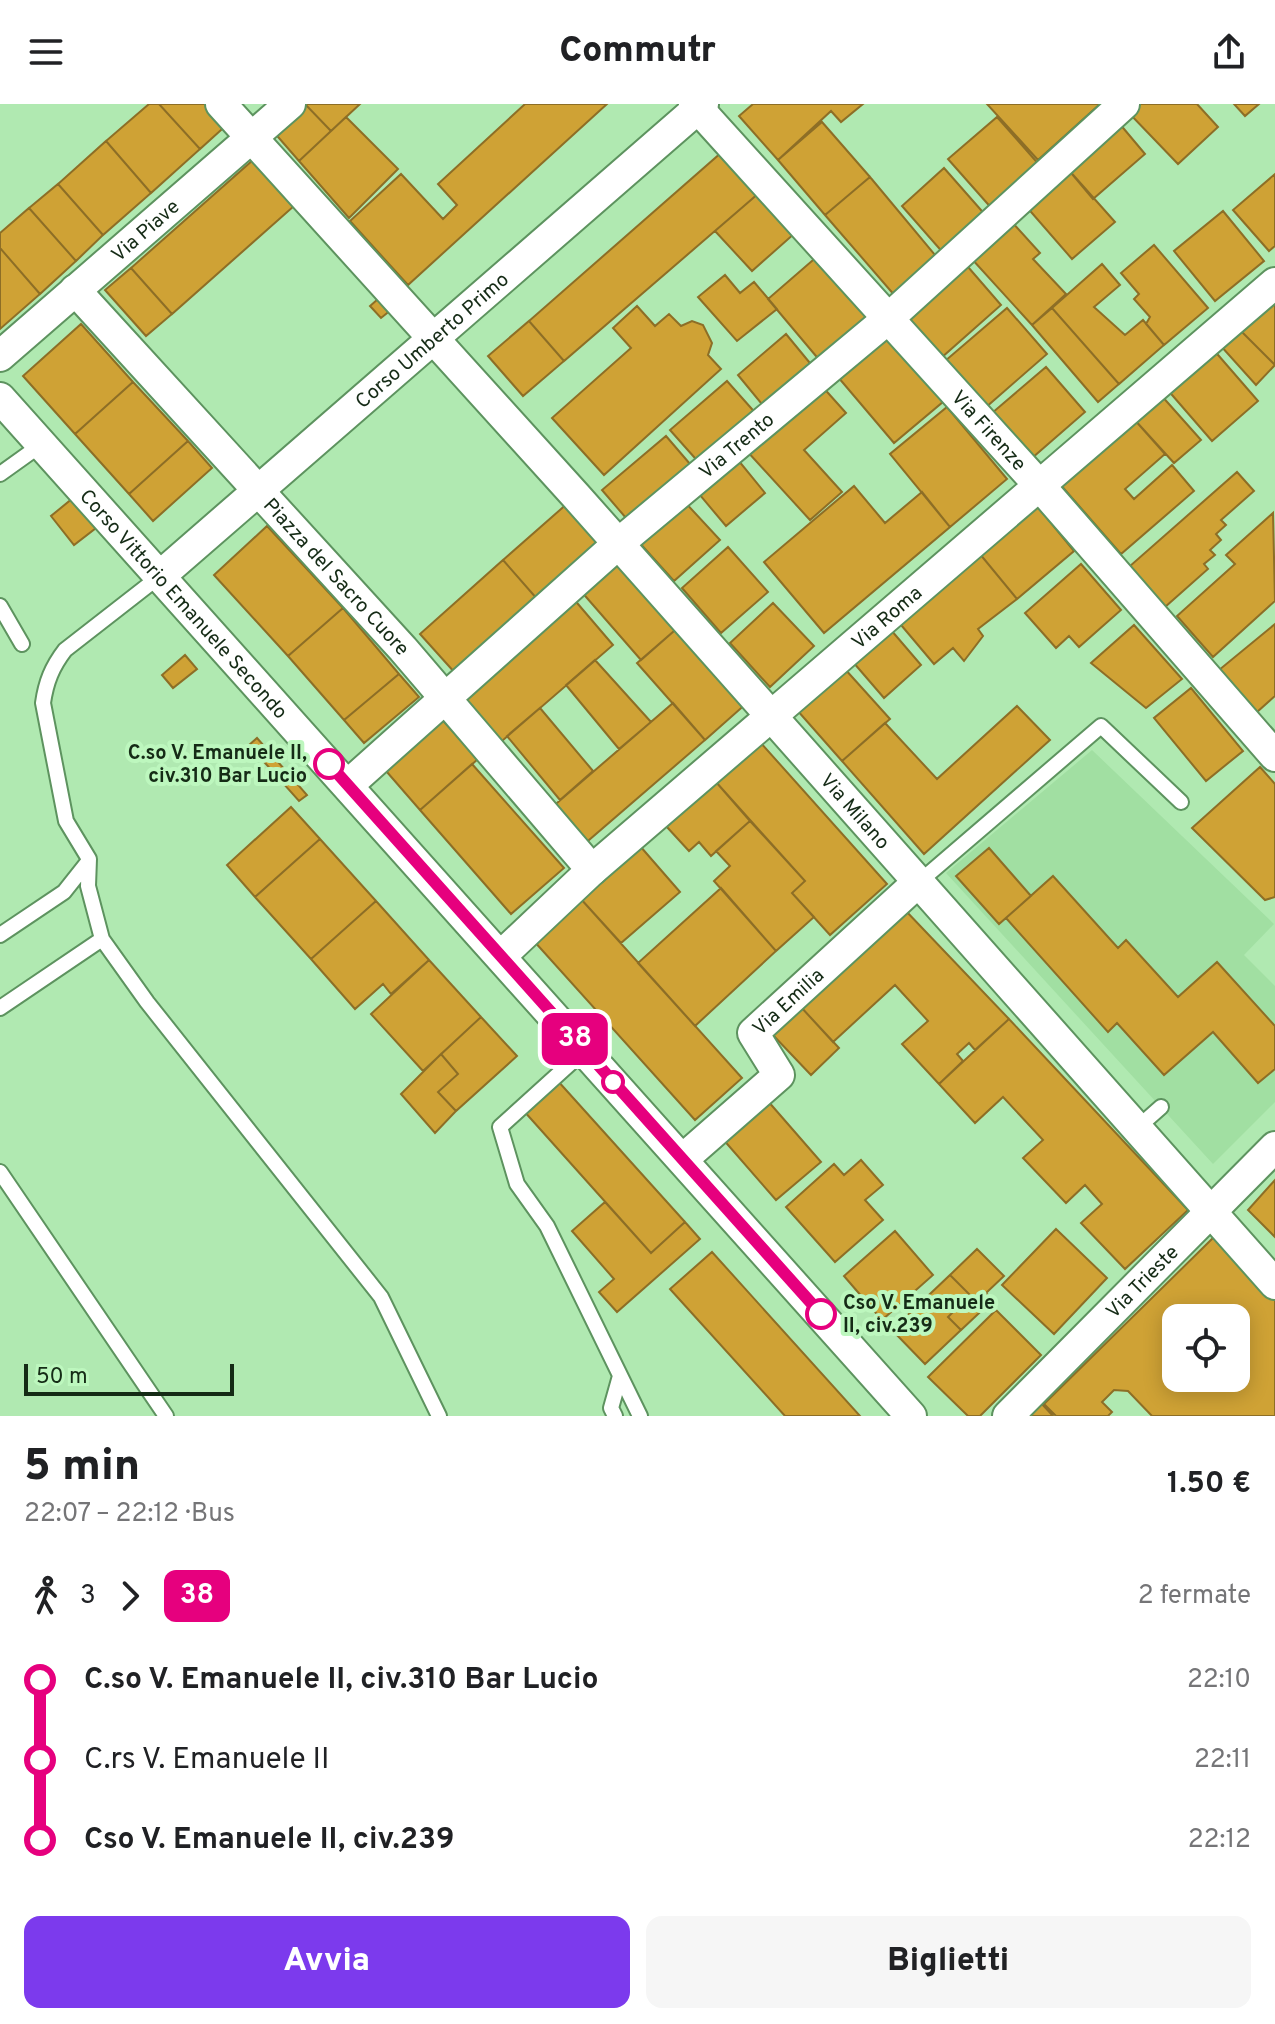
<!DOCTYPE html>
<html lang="it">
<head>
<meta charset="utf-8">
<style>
	:root { --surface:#fff; --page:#f6f6f6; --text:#202124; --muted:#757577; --accent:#7c3aed }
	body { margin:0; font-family:Overpass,sans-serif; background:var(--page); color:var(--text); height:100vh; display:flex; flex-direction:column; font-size:30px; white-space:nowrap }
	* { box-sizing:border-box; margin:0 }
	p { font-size:26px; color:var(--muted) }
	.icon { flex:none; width:44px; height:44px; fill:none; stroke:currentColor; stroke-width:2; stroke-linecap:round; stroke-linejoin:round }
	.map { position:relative; height:1312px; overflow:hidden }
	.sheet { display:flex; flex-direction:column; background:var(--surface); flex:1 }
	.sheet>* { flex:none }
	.badge { padding:0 16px; border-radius:12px; font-size:28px; line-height:52px }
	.controls { position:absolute; left:1162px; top:1200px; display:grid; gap:16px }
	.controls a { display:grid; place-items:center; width:88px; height:88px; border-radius:16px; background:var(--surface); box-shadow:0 4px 20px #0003; font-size:40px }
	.scale { position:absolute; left:24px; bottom:20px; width:210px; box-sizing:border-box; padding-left:8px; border:4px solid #152b16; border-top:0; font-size:22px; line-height:28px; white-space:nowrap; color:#152b16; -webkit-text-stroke:6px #bdf7be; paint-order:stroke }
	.map>.badge { position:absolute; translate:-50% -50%; box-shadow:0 0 0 4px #fff }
	.legs { display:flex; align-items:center; gap:12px; height:88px; padding:0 24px; font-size:26px }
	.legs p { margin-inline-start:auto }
	.headline { display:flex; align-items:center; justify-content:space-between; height:136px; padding:0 24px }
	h1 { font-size:44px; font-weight:800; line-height:60px }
	.cta { display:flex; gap:16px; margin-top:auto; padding:16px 24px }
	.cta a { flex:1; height:92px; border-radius:16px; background:var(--accent); color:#fff; font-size:32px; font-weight:800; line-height:92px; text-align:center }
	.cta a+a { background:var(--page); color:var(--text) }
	ul { padding:0 24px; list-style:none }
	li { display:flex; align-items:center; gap:28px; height:80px; font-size:30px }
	li i { display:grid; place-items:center; width:12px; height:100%; margin:0 10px; background:currentColor }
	li i::after { content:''; width:20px; height:20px; margin:-10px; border:6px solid; border-radius:50%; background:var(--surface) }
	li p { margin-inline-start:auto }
	li:first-child i { background:linear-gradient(#0000 50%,currentColor 0) }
	li:last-child i { background:linear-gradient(currentColor 50%,#0000 0) }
	header { display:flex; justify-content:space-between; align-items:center; height:104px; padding:0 24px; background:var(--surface); font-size:36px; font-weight:800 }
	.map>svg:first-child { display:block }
	.built { fill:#a1dfa2 }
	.building { fill:#cfa235; stroke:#8d6e26; stroke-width:2; fill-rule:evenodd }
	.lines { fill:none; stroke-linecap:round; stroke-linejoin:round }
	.lane-casing { stroke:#5d935f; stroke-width:18 }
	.street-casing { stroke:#5d935f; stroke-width:34 }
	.lane { stroke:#fff; stroke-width:14 }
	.street { stroke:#fff; stroke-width:30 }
	.line-1-casing { stroke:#fff; stroke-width:18 }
	.line-1 { stroke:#e6007e; stroke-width:12 }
	.stop-1-dot { fill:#fff; stroke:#e6007e; stroke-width:4 }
	.labels { text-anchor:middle; stroke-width:8; stroke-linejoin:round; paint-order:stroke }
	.street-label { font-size:20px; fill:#152b16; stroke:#bdf7be }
	.stop-label { font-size:20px; font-weight:bold; fill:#152b16; stroke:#bdf7be; text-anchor:end }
</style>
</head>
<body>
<header><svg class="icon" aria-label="menu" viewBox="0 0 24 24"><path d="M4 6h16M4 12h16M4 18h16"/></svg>Commutr<svg class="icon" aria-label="share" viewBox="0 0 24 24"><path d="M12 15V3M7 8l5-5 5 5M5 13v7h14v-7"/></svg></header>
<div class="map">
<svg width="1275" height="1312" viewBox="0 0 1275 1312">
	<rect width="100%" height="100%" fill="#b0e9b1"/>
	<!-- built -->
	<path class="built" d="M1092 646 1274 820 1244 851 1275 882V998L1213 1060 946 769Z"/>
	<!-- building -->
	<path class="building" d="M149 0H159L200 45 151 89 106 37Z
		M159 0H215L231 17 200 45Z
		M300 0H305L331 27 299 57 272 26Z
		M305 0H360L331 27Z
		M525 0H607L408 181 350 117 401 70 443 115 457 101 438 80Z
		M753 0H863L841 18 831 7 778 56 739 12Z
		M987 0H1100L1038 56Z
		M1134 0H1197L1218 23 1178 60 1127 7Z
		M1234 0H1259L1245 12Z
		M346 13 398 65 349 114 299 57Z
		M997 13 1042 64 994 107 948 55Z
		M822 18 870 73 825 111 778 56Z
		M1119 19 1145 50 1093 95 1067 64Z
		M106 37 151 89 103 131 58 80Z
		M722 48 759 89 564 257 529 217Z
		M253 56 294 102 172 210 131 164Z
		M944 64 988 114 945 151 902 102Z
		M1067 64 1115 118 1072 155 1025 101Z
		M1275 70V142L1269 147 1233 106Z
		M870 73 940 157 896 193 825 111Z
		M58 80 103 131 76 157 29 104Z
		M759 89 795 129 752 167 715 127Z
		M29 104 76 157 40 190 0 144V129Z
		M1223 107 1264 157 1215 197 1174 147Z
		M1011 117 1040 149 1033 155 1066 190 1032 221 971 154Z
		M1154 141 1208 204 1164 241 1146 220 1150 213 1134 195 1139 190 1121 169Z
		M0 144 40 190 0 225Z
		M820 150 874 211 821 258 768 195Z
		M962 156 1001 201 941 254 901 210Z
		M1102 160 1120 181 1094 203 1125 231 1143 216 1164 241 1119 280 1052 204Z
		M131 164 172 210 146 232 105 186Z
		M725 171 740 189 754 178 777 205 737 237 698 193Z
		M386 188 397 201 381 214 370 202Z
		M1275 189V261L1238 224Z
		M637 202 655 222 669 210 681 222 692 217 703 221 712 239 708 251 721 265 604 371 552 314 631 244 613 224Z
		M1007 204 1047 250 985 304 945 257Z
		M1052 204 1119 280 1098 298 1032 221Z
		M529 217 564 257 523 292 488 252Z
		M81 220 133 278 75 330 23 272Z
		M1238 224 1275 261 1256 281 1220 241Z
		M888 229 944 297 894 339 838 273Z
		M786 230 814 264 766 305 738 271Z
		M1212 244 1258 297 1212 337 1166 284Z
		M1046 263 1085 308 1032 354 992 309Z
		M727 277 759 313 702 362 670 326Z
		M133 278 188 337 129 390 75 330Z
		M820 280 846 309 804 346 842 388 810 416 746 346Z
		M1160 290 1201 336 1174 359 1133 314Z
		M947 303 1007 375 950 423 890 350Z
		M1133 314 1165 350 1125 385 1134 395 1172 361 1194 387 1121 450 1059 379Z
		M666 332 696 367 632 421 602 386Z
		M188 337 212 364 153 417 129 390Z
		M734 351 765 389 726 422 694 384Z
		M1237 368 1254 387 1221 416 1226 421 1216 430 1221 436 1210 446 1215 451 1204 460 1208 465 1165 503 1130 462Z
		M854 382 885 419 922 388 950 423 824 529 764 458Z
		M73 394 96 424 74 441 51 412Z
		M682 395 720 436 674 477 637 436Z
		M1033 397 1074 447 1017 495 975 444Z
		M569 398 604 438 538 496 503 456Z
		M1273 409 1275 497 1213 553 1177 512 1235 460 1226 451Z
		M267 422 343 504 288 552 214 471Z
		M728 443 768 488 721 529 682 484Z
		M975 444 1017 495 978 525 983 532 964 557 953 544 934 560 896 515Z
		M620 451 681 521 641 556 580 486Z
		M503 456 538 496 456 570 420 530Z
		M1081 460 1121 506 1079 543 1069 532 1056 544 1025 509Z
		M572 493 613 541 495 643 453 596Z
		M773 499 814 542 770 583 730 539Z
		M343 504 399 570 344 616 288 552Z
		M1275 520V592L1257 608 1219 566Z
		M681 521 748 598 705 636 637 559Z
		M1134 521 1182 575 1146 604 1091 559Z
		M891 526 921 561 884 594 853 558Z
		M185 551 197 565 173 584 162 571Z
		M595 556 651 618 619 645 566 581Z
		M844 564 890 615 842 657 797 606Z
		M399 570 419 593 364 639 344 616Z
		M1191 584 1243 647 1206 677 1154 614Z
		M673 599 705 636 582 742 550 705Z
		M1017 602 1050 636 924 750 842 657 885 619 937 675Z
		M540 604 593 667 560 696 507 632Z
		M437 610 478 655 420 706 380 660Z
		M257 634 307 691 299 697 249 641Z
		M760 638 887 780 830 831 792 789 805 777 716 678Z
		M472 660 564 764 511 810 420 706Z
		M1260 663 1275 680V793L1265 796 1192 724Z
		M716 678 750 717 711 752 699 738 689 747 666 722Z
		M291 703 320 735 255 793 227 761Z
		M750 717 805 777 792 789 814 813 776 847 714 777 730 762 716 747Z
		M320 735 376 797 311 855 255 793Z
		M640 742 680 788 621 839 580 794Z
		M989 744 1031 792 999 820 956 772Z
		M1053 772 1118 844 1126 836 1178 893 1217 858 1275 922V965L1258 979 1213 928 1164 971 1117 919 1108 928 1006 814Z
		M721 784 776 847 695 922 638 859Z
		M580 794 742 974 695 1016 533 836Z
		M376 797 429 856 391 890 383 880 355 905 311 855Z
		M905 806 1009 915 975 946 969 939 957 950 963 957 939 980 902 940 928 917 895 881 833 938 800 902Z
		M429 856 481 913 423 967 371 910Z
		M800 902 839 944 811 971 771 929Z
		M481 913 517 952 456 1007 438 988 458 970 441 950Z
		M1009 915 1188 1106 1125 1165 1081 1119 1102 1100 1085 1081 1066 1099 1023 1054 1043 1036 1003 993 975 1019 939 980Z
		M441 950 458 970 438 988 456 1007 435 1029 401 990Z
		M557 976 685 1118 651 1149 523 1006Z
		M767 996 821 1058 776 1096 722 1034Z
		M861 1056 883 1081 865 1096 883 1116 835 1158 786 1103 834 1060 844 1071Z
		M1275 1076V1133L1248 1106Z
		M605 1098 651 1149 685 1118 700 1135 617 1208 599 1188 614 1175 572 1127Z
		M1056 1125 1107 1174 1054 1230 1002 1181Z
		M895 1127 933 1171 882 1216 844 1172Z
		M1214 1133 1275 1194V1312H1152L1128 1287 1114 1286 1102 1298 1112 1308 1108 1312H1056L1044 1300ZM1176 1214H1236V1274H1176Z
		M977 1145 1004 1172 986 1189 993 1196 961 1226 948 1213 970 1191 950 1171Z
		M712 1148 860 1312H785L670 1185Z
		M950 1171 970 1191 948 1213 961 1226 925 1260 892 1226Z
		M996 1206 1041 1251 980 1312H968L928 1273Z
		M1041 1299 1053 1312H1027Z"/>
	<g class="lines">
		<defs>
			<path id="lane" d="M0 370 42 340
				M160 472 65 546C52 563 46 578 43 599L66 717 89 755 88 782 102 835 147 898 381 1193 439 1312
				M0 502 22 540
				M918 779 1101 622 1181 698
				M0 831 64 788 87 759
				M0 904 102 835
				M585 946 500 1023 517 1080 547 1122 640 1312
				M1135 1026 1161 1003
				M0 1068 166 1312
				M615 1312 611 1304 620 1272"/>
			<g id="street">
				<path id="s1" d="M221 0 576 392 1275 1180"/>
				<path id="s2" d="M694 0 1039 381 1275 652"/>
				<path id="s3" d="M75 186 403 545 592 766"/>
				<path id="s4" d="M0 252 290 0"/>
				<path id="s5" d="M0 294 911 1312"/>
				<path id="s6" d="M160 472 703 0"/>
				<path id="s7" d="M348 681 619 439 890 213 1124 0"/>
				<path id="s8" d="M502 851 592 766 1275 179"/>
				<path id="s9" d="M683 1055 779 971 753 929 917 779"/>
				<path id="s10" d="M1008 1312 1275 1043"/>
			</g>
		</defs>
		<!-- lane casing -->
		<use href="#lane" class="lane-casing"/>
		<!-- street casing -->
		<use href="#street" class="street-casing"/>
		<!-- lane -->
		<use href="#lane" class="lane"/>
		<!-- street -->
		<use href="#street" class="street"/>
	</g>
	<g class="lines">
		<defs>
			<path id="line-1" d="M329 660 821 1210"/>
		</defs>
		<!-- line-1 casing -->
		<use href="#line-1" class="line-1-casing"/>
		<!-- line-1 -->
		<use href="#line-1" class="line-1"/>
	</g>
	<!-- markers -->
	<g class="stop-1-dot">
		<circle cx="329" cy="660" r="14"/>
		<circle cx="613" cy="978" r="10"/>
		<circle cx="821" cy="1210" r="14"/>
	</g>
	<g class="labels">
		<!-- street labels -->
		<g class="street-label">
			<text dy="7" stroke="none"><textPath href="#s4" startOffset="192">Via Piave</textPath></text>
			<text dy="7" stroke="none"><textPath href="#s6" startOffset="360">Corso Umberto Primo</textPath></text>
			<text dy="7" stroke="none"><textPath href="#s2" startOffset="440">Via Firenze</textPath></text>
			<text dy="7" stroke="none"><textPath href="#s7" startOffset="516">Via Trento</textPath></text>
			<text dy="7" stroke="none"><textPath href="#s3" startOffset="388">Piazza del Sacro Cuore</textPath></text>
			<text dy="7" stroke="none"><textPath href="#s5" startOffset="276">Corso Vittorio Emanuele Secondo</textPath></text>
			<text dy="7" stroke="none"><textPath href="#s8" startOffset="512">Via Roma</textPath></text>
			<text dy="7" stroke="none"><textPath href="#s1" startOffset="950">Via Milano</textPath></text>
			<text dy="7" stroke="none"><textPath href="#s9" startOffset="224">Via Emilia</textPath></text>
			<text dy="7" stroke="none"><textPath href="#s10" startOffset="190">Via Trieste</textPath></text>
		</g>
		<!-- stop labels -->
		<g class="stop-label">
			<text x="307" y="655">C.so V. Emanuele II,<tspan x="307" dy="23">civ.310 Bar Lucio</tspan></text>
			<text x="843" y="1205" text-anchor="start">Cso V. Emanuele<tspan x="843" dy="23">II, civ.239</tspan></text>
		</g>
	</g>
</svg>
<div class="controls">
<a><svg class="icon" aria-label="locate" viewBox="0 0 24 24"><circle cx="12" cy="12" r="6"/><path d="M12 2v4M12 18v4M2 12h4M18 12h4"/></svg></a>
</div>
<div class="scale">50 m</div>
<b class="badge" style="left:575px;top:935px;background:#e6007e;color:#fff">38</b>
</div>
<section class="sheet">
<div class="headline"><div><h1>5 min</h1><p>22:07 – 22:12 · Bus</p></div><b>1.50 €</b></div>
<div class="legs"><svg class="icon" aria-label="walk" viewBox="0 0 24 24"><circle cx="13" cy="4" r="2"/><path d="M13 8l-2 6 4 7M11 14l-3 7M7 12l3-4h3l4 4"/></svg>3<svg class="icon" aria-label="forward" viewBox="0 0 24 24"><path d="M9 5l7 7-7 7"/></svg><b class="badge" style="background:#e6007e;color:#fff">38</b><p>2 fermate</p></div>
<ul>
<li><i style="color:#e6007e"></i><b>C.so V. Emanuele II, civ.310 Bar Lucio</b><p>22:10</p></li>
<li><i style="color:#e6007e"></i><span>C.rs V. Emanuele II</span><p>22:11</p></li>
<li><i style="color:#e6007e"></i><b>Cso V. Emanuele II, civ.239</b><p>22:12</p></li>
</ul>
<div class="cta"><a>Avvia</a><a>Biglietti</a></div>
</section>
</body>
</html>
